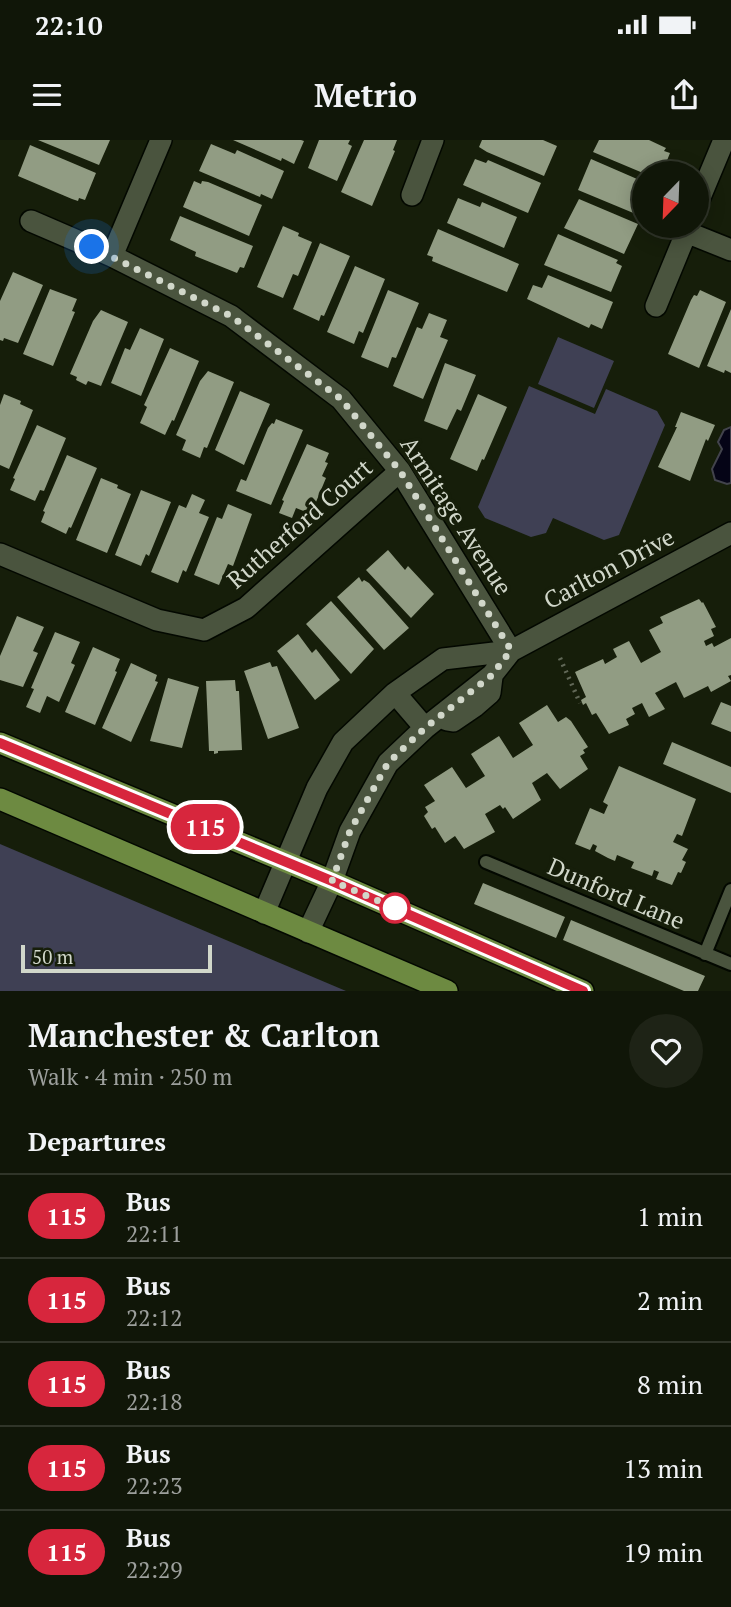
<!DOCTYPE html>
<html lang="en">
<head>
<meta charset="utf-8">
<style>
	:root { --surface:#101608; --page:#1e2316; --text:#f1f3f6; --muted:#9c9f9c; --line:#303529 }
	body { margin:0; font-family:"PT Serif",serif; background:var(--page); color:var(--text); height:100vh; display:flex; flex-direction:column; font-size:26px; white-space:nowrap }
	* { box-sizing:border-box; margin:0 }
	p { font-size:23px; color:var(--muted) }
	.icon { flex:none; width:38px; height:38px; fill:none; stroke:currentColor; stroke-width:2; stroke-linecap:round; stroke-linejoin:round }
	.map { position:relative; height:851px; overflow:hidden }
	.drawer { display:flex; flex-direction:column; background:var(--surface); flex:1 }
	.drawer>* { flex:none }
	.badge { padding:0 14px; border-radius:23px; font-size:24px; line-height:46px }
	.needle { width:46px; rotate:203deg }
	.tools { position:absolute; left:632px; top:21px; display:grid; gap:14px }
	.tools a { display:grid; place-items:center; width:77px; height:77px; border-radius:50%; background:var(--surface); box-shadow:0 4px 18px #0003,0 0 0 2px var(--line); font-size:35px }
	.scale { position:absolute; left:21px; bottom:18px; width:191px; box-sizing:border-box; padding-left:7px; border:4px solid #d1d7ca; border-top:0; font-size:19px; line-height:24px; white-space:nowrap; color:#d1d7ca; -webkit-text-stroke:5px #161e0a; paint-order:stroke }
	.you { position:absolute; width:35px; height:35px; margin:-18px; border:5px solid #fff; border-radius:50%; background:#1a73e8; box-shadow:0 0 0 10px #1a73e833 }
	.map>.badge { position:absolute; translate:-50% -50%; box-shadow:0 0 0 4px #fff }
	h2 { padding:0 28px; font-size:26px; line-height:63px }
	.round { display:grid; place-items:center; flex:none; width:74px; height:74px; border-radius:37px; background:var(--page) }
	.headline { display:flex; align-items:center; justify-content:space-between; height:119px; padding:0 28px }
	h1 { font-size:33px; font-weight:800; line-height:52px }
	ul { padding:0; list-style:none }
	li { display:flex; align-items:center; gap:21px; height:84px; padding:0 28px; border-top:2px solid var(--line) }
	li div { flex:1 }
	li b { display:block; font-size:26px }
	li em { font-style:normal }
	li .badge { min-width:77px; font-weight:700; text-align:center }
	.status { display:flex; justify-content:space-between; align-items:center; height:49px; padding:0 35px; background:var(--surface); direction:ltr }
	.status svg { height:19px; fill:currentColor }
	header { display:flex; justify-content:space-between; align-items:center; height:91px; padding:0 28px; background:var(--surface); font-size:32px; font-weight:800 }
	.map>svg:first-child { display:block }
	.green { fill:#3f4054 }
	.water { fill:#050416; stroke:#42434c; stroke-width:2 }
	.building { fill:#919c83 }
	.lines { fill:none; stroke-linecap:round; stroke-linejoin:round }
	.lane-casing { stroke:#030800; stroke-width:16 }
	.street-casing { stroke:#030800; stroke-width:24 }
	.primary-casing { stroke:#030800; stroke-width:24 }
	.path { stroke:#616857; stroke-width:4.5; stroke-dasharray:2 5; stroke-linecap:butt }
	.lane { stroke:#4a543e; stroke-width:12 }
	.street { stroke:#4a543e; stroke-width:21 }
	.primary { stroke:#6d8a41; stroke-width:21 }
	.line-casing { stroke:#fff; stroke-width:16 }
	.line { stroke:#d7263d; stroke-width:10 }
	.walk { stroke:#d1d7ca; stroke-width:7; stroke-dasharray:0 12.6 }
	.stop-dot { fill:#fff; stroke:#d7263d; stroke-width:3.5 }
	.labels { text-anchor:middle; stroke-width:7; stroke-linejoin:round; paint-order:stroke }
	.street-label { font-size:24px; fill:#d1d7ca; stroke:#161e0a }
</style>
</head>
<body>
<div class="status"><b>22:10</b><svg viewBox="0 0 49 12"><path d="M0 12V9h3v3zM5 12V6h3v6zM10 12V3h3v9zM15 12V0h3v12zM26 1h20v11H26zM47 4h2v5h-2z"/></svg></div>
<header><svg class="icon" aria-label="menu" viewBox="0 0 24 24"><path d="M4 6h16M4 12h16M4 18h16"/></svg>Metrio<svg class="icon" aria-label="share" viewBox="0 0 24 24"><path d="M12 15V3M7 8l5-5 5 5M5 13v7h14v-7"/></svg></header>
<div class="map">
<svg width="731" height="851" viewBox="0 0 731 851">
	<rect width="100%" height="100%" fill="#161e0a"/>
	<!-- green -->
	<path class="green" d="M558 197 614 221 594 268 538 244Z
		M529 246 595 274 606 249 657 271 665 285 619 395 604 400 553 378 546 393 531 397 485 378 478 367Z
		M0 704 346 851H0Z"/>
	<!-- water -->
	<path class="water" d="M731 287V343L727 344 715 340 712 329 722 309 718 302 724 290Z"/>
	<!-- building -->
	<path class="building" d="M38 0H110L99 25Z
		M233 0H301L304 1 294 24 282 18 281 21Z
		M319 0H350L348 4 352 6 337 41 308 28Z
		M364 0H397L393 10 395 11 372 66 341 52Z
		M482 0H543L557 6 544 36 487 12 479 7Z
		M599 0H649L666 8 664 11 670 13 662 33H643L593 12Z
		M211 4 235 14 237 10 284 31 272 59 261 54 260 57 199 31Z
		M30 5 96 33 85 60 79 58 78 61 72 59 18 36Z
		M475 19 486 23 488 20 541 43 528 73 463 45Z
		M591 19 644 42 643 77 578 50Z
		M194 41 201 44 202 41 208 42 262 65 249 96 183 67Z
		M458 58 480 67 482 62 517 77 504 108 447 83Z
		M579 59 638 84 624 114 564 88Z
		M180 76 253 106 244 128 240 127 237 133 195 116 196 112 170 100Z
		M283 86 299 93 298 96 312 102 298 136 293 134 283 158 257 147Z
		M438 89 519 124 507 152 432 121 433 117 427 115Z
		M558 94 618 120 616 123 622 126 611 152 544 125Z
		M320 103 350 116 324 176 321 175 319 181 293 169Z
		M355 126 385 139 363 193 359 191 354 204 327 192Z
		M13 132 43 145 18 203 4 198 3 201 0 200V161Z
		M548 135 613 162 602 189 591 184 589 188 527 159 533 145 542 148Z
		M50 149 77 159 72 171 75 172 53 226 23 214Z
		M388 150 419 163 396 218 392 217 388 228 361 217Z
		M700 150 726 162 699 228 668 214 691 160 694 155 697 156Z
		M731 169V233L725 230 724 233 707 226Z
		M101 170 128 182 101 246 88 241 86 245 76 240 77 237 70 234 93 181Z
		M429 173 447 180 440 197 448 200 423 259 393 246 417 187 422 189Z
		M140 188 164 199 141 256 111 243 125 208 130 210Z
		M170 208 199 221 174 281 172 280 165 295 140 283 147 267 144 265Z
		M445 223 476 235 461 271 457 269 447 290 424 281Z
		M208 231 234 242 207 308 204 307 200 318 182 310 186 300 176 295 200 241Z
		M240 251 270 264 244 325 215 310Z
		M4 254 21 261 20 264 33 270 9 329 0 325V265Z
		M478 254 507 267 484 320 482 319 477 331 450 319Z
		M681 272 715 285 708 301 706 299 690 341 658 327 677 287H675Z
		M276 279 303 290 271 365 236 351 241 339 246 341 268 288 272 283 274 284Z
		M37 285 66 298 44 351 40 350 35 361 10 350 15 339 13 338Z
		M307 304 329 313 325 322 328 323 322 336 326 338 311 374 296 368 292 378 279 373 284 361 282 360Z
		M67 315 97 328 71 388 69 387 66 394 41 382 45 372 43 371Z
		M101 338 118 345 117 348 131 354 107 413 76 400Z
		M141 350 171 362 149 416 146 414 141 426 115 415Z
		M192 354 205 360 199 373 209 377 186 432 183 430 178 443 151 432 179 365 186 368Z
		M228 364 252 374 233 426 228 424 219 445 194 435 217 377 222 379Z
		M388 410 405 430 408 426 434 454 411 478 366 430Z
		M359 437 362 442 364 440 369 443 409 488 384 510 337 457Z
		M699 459 702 463 703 462 716 487 711 489 714 496 704 501 706 506 712 503 714 507 731 498V535L728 536 731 541 711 552 708 546 684 558 676 542 655 553 665 569 649 577 642 563 632 568 635 574 626 579 629 585 609 594 596 573 592 575 586 563 583 565 581 560 586 557 575 532 603 519 605 524 617 517 613 509 629 501 641 523 661 512 649 490 663 483 660 477Z
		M331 461 374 509 351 534 306 484Z
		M17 476 44 487 33 511 38 513 23 547 0 540V516Z
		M55 492 80 502 71 523 75 525 59 562 47 556 40 573 26 567 34 549 31 548Z
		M298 494 312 513 316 509 340 540 315 560 277 511Z
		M93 507 120 519 115 531 117 532 95 585 65 572Z
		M270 522 272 527 277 526 299 588 268 599 244 531Z
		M131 523 157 535 155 541 158 542 131 602 102 588Z
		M168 538 199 547 182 608 150 601Z
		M235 540 236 551H239L242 610 218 611V613L214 614V611H209L206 541Z
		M721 562 731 566V592L711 584Z
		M547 565 558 582 566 577 571 581 588 607 583 610 585 613 580 616 588 629 560 649 547 633 532 643 541 660 513 679 505 667 503 669 500 665 485 674 495 692 464 709 455 696 445 703 435 687 432 689 424 676 428 672 425 667 435 661 424 645 452 627 466 648 485 636 471 614 499 596 513 618 533 605 519 583Z
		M672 602 731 627V653L663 624Z
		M619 626 696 659 682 696 677 694 673 702 688 709 682 720 686 722 681 733 678 732 672 745 656 739 659 732 654 730 652 736 639 731 631 728 634 722 617 715 615 721 608 718 595 711 597 706 593 704 590 710 575 704 590 668 604 674 608 665 603 662Z
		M483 743 565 777 556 798 474 764Z
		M571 780 705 836 698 851H684L563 800Z"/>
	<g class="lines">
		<defs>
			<path id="lane" d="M486 722 731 824
				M705 814 731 750"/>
			<path id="street" d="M412 55 433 0
				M696 67 724 0
				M31 81 112 116 231 176 341 259 400 331 511 511
				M686 92 731 110
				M112 116 161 0
				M656 166 689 86
				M0 414 157 480 204 490 246 468 400 331
				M395 553 425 588
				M447 580 453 581 475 566 490 553 492 537
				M264 773 317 648 343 602 395 553 443 519 511 511 731 393
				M308 792 332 741 350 691 388 623 425 588 492 535 511 511"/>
			<path id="primary" d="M0 603 332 741 583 851
				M0 659 447 851"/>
		</defs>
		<!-- lane casing -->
		<use href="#lane" class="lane-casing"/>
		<!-- street casing -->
		<use href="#street" class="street-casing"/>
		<!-- primary casing -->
		<use href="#primary" class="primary-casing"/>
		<!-- path -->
		<path class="path" d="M560 518 580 563"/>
		<!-- lane -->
		<use href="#lane" class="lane"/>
		<!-- street -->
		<use href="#street" class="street"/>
		<!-- primary -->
		<use href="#primary" class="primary"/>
	</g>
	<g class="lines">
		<defs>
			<path id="line" d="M0 603 332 741 583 851"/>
		</defs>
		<!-- line casing -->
		<use href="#line" class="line-casing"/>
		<!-- line -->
		<use href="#line" class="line"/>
		<!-- walk -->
		<path class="walk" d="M92 107 231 176 341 259 400 331 511 510 492 535 425 588 388 623 350 691 332 741 395 768"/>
	</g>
	<!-- markers -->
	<circle class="stop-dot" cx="395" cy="768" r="14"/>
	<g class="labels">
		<!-- street labels -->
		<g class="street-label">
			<text transform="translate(456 376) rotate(57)" y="8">Armitage Avenue</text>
			<text transform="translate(300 384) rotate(-41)" y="8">Rutherford Court</text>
			<text transform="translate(609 429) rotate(-28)" y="8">Carlton Drive</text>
			<text transform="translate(616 754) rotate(23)" y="8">Dunford Lane</text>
		</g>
	</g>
</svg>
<div class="tools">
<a><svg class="needle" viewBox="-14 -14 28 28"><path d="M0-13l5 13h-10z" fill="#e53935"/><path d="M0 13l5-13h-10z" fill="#9c9f9c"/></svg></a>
</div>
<div class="scale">50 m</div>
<div class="you" style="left:92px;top:107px"></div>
<b class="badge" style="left:205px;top:687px;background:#d7263d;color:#fff">115</b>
</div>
<section class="drawer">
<div class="headline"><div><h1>Manchester &amp; Carlton</h1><p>Walk · 4 min · 250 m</p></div><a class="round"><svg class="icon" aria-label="heart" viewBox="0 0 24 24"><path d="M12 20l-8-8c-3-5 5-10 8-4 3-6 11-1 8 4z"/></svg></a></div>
<h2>Departures</h2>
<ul>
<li><span class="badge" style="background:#d7263d;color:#fff">115</span><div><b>Bus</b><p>22:11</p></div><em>1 min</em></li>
<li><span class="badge" style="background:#d7263d;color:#fff">115</span><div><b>Bus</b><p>22:12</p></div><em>2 min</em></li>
<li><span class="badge" style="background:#d7263d;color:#fff">115</span><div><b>Bus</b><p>22:18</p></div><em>8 min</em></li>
<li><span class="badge" style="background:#d7263d;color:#fff">115</span><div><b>Bus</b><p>22:23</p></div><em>13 min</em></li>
<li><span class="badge" style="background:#d7263d;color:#fff">115</span><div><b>Bus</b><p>22:29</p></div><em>19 min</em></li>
</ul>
</section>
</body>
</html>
